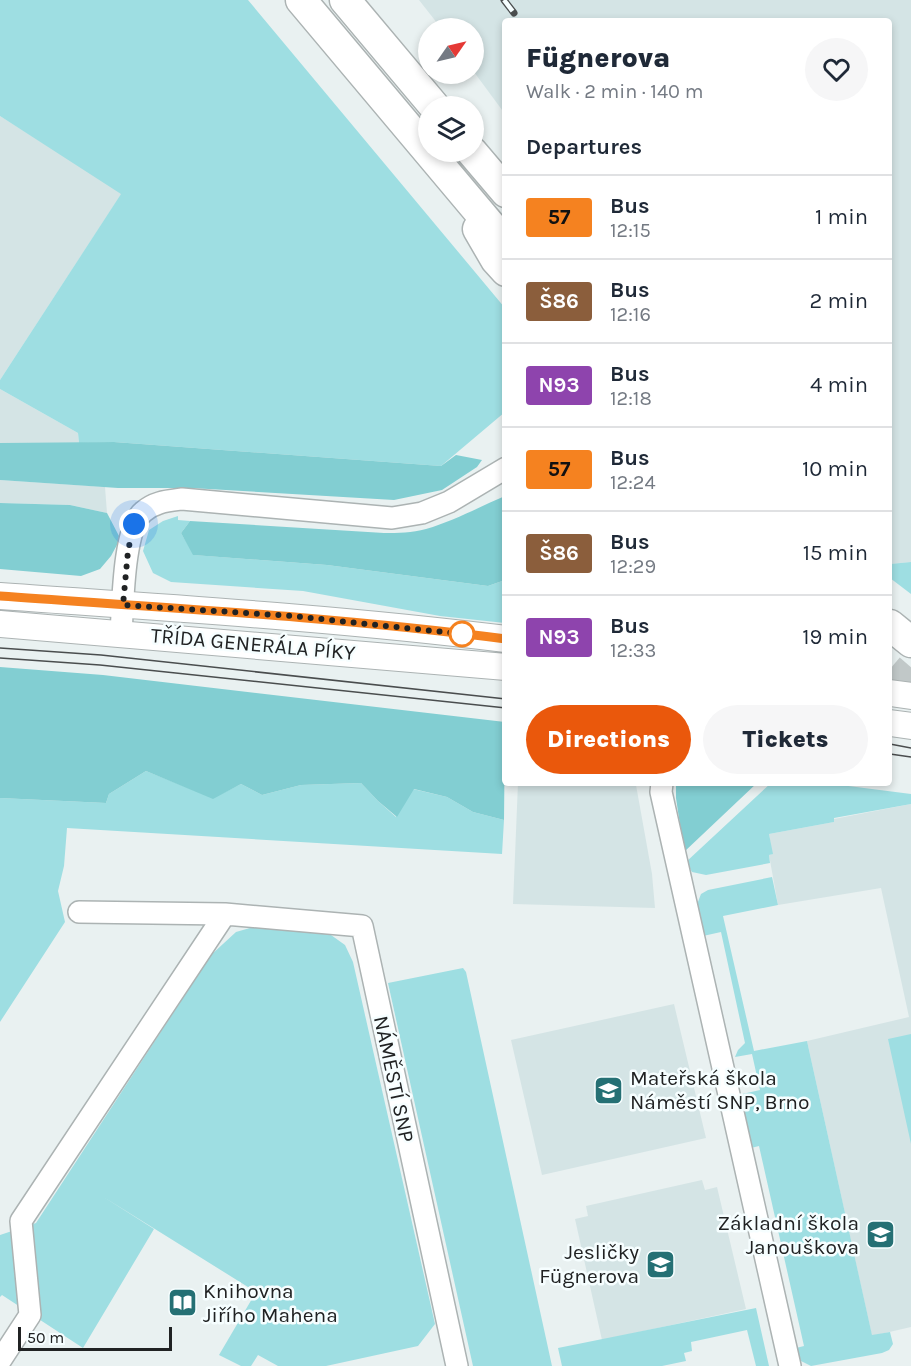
<!DOCTYPE html>
<html lang="en">
<head>
<meta charset="utf-8">
<style>
	:root { --surface:#fff; --page:#f6f6f7; --text:#1f2937; --muted:#747a83; --line:#e0e1e3; --accent:#ea580c }
	body { margin:0; font-family:Karla,sans-serif; background:var(--page); color:var(--text); height:100vh; display:flex; flex-direction:column; font-size:22px; white-space:nowrap }
	* { box-sizing:border-box; margin:0 }
	p { font-size:20px; color:var(--muted) }
	.icon { flex:none; width:33px; height:33px; fill:none; stroke:currentColor; stroke-width:2; stroke-linecap:round; stroke-linejoin:round }
	.map { position:relative; flex:1; overflow:hidden }
	.details { position:absolute; left:502px; top:18px; width:390px; height:768px; display:flex; flex-direction:column; background:var(--surface); border-radius:6px; box-shadow:0 3px 9px #0003 }
	.details>* { flex:none }
	.badge { padding:0 12px; border-radius:4px; font-size:21px; line-height:39px }
	.needle { width:39px; rotate:56deg }
	.tools { position:absolute; left:418px; top:18px; display:grid; gap:12px }
	.tools a { display:grid; place-items:center; width:66px; height:66px; border-radius:50%; background:var(--surface); box-shadow:0 3px 9px #0003; font-size:30px }
	.scale { position:absolute; left:18px; bottom:15px; width:154px; box-sizing:border-box; padding-left:6px; border:3px solid #202223; border-top:0; font-size:16px; line-height:21px; white-space:nowrap; color:#202223; -webkit-text-stroke:4px #f6feff; paint-order:stroke }
	.you { position:absolute; width:30px; height:30px; margin:-15px; border:4px solid #fff; border-radius:50%; background:#1a73e8; box-shadow:0 0 0 9px #1a73e833 }
	.map>.badge { position:absolute; translate:-50% -50%; box-shadow:0 0 0 3px #fff }
	h2 { padding:0 24px; font-size:22px; line-height:54px }
	.round { display:grid; place-items:center; flex:none; width:63px; height:63px; border-radius:32px; background:var(--page) }
	.head { display:flex; align-items:center; justify-content:space-between; height:102px; padding:0 24px }
	h1 { font-size:28px; font-weight:800; line-height:45px }
	.action { display:flex; gap:12px; margin-top:auto; padding:12px 24px }
	.action a { flex:1; height:69px; border-radius:36px; background:var(--accent); color:#fff; font-size:24px; font-weight:800; line-height:69px; text-align:center }
	.action a+a { background:var(--page); color:var(--text) }
	ul { padding:0; list-style:none }
	li { display:flex; align-items:center; gap:18px; height:84px; padding:0 24px; border-top:2px solid var(--line) }
	li div { flex:1 }
	li b { display:block; font-size:22px }
	li em { font-style:normal }
	li .badge { min-width:66px; font-weight:700; text-align:center }
	.map>svg:first-child { display:block }
	.built { fill:#d4e4e5 }
	.green { fill:#9edee2 }
	.forest { fill:#82ced2 }
	.lines { fill:none; stroke-linecap:round; stroke-linejoin:round }
	.highway-tunnel { stroke:#c1c8c8; stroke-width:30; stroke-dasharray:30 15; stroke-linecap:butt }
	.minor-casing { stroke:#acb3b3; stroke-width:24 }
	.major-casing { stroke:#acb3b3; stroke-width:28 }
	.highway-casing { stroke:#acb3b3; stroke-width:33 }
	.minor { stroke:#fff; stroke-width:21 }
	.major { stroke:#fff; stroke-width:26 }
	.highway { stroke:#fff; stroke-width:30 }
	.tram { stroke:#4a4d4e; stroke-width:1.5 }
	.rail-casing { stroke:#4a4d4e; stroke-width:7 }
	.rail { stroke:#f6feff; stroke-width:4.5; stroke-dasharray:14; stroke-linecap:butt }
	.line-casing { stroke:#fff; stroke-width:14 }
	.line { stroke:#f58220; stroke-width:9 }
	.walk { stroke:#202223; stroke-width:6; stroke-dasharray:0 10.8 }
	.stop-dot { fill:#fff; stroke:#f58220; stroke-width:3 }
	.labels { text-anchor:middle; stroke-width:5; stroke-linejoin:round; paint-order:stroke }
	.street-label { font-size:21px; fill:#202223; stroke:#f6feff }
	.poi-label { font-size:21px; fill:#202223; stroke:#f6feff; text-anchor:start }
</style>
</head>
<body>
<div class="map">
<svg width="911" height="1366" viewBox="0 0 911 1366">
	<rect width="100%" height="100%" fill="#e9f1f1"/>
	<!-- built -->
	<path class="built" d="M419 0H911V562L890 564V21H506L505 114 474 72V28H441Z
		M0 116 122 193 0 380Z
		M0 389 78 433 79 443H0Z
		M0 480 105 487 107 513 70 505 0 503Z
		M518 783 636 785 652 874 655 908 513 904Z
		M911 804V1327L872 1336 807 1041 909 1017 881 888 778 905 769 855 772 854 769 834 834 822V819Z
		M674 1004 706 1138 542 1175 511 1040Z
		M702 1180 705 1190 717 1187 746 1309 602 1340 575 1219 588 1216 586 1206Z"/>
	<!-- green -->
	<path class="green" d="M0 0H248L505 308V412L441 466 114 442 79 443 78 433 0 389V380L121 194 0 116Z
		M178 516V520L190 521 181 533 194 555 327 565 488 586 505 580V623L440 616 303 591 171 582 153 573 143 551 149 530 163 521Z
		M911 562V594L890 578V564Z
		M146 771 213 798 241 784 262 795 301 785 361 783 378 801 396 817 413 789 447 797 473 812 504 820 502 854 67 828 64 866 58 891 65 922 0 1022V798L106 803 109 794Z
		M771 783H825L911 794V804L834 818V822L769 834 773 854 769 855 770 863 706 875 692 872 686 862Z
		M772 877 778 905 723 916 754 1051 807 1041 872 1335 890 1332 893 1344 889 1350 882 1353 811 1366 801 1361 796 1348 804 1346 759 1146 751 1148 738 1095 760 1090 752 1054 735 1057 738 1050 745 1043 721 932 703 936 696 907 701 894 708 890Z
		M260 925 324 930 345 945 353 962 435 1324 418 1346 326 1366H278L258 1355 251 1366H241L219 1355 256 1292 102 1196 154 1229 83 1348 2 1295 0 1297V1235L36 1223 211 955 236 932Z
		M463 968 466 972 552 1366H473L388 983Z
		M911 1034V1144L888 1039Z
		M756 1308 769 1366H756L747 1330 691 1342 692 1351 684 1353 686 1361 662 1366H562L558 1348Z"/>
	<!-- forest -->
	<path class="forest" d="M114 442 441 466 456 455 482 460 477 467 442 490 394 500 191 488H118L0 480V443Z
		M505 496V580L488 586 327 565 193 555 181 533 190 521 384 533C398 533 412 533 426 529 454 521 479 507 505 496Z
		M0 503 70 505 107 513 119 536 118 543 111 556 100 569 81 576 0 569Z
		M0 667 103 675 505 722 504 820 473 812 447 797 414 789 397 817 378 801 361 783 301 785 262 795 241 784 213 799 146 771 109 794 106 803 0 798Z
		M676 783H757L684 852 676 798Z"/>
	<g class="lines">
		<!-- highway-tunnel -->
		<path class="highway-tunnel" d="M890 669 911 687"/>
		<defs>
			<path id="minor" d="M121 633C123 606 123 529 143 512 154 502 167 501 182 499L392 518 422 513 449 502 506 468
				M662 783 661 792 790 1366
				M79 912 225 914 362 926 457 1366
				M0 1361 30 1315 21 1221 225 914"/>
			<path id="major" d="M0 596C169 608 337 618 506 639
				M0 624 506 667
				M890 693 911 696
				M890 723 911 726"/>
			<path id="highway" d="M301 0 506 244
				M345 0 434 106
				M472 152 506 192
				M478 229 496 260 506 271
				M890 625 911 642"/>
		</defs>
		<!-- minor casing -->
		<use href="#minor" class="minor-casing"/>
		<!-- major casing -->
		<use href="#major" class="major-casing"/>
		<!-- highway casing -->
		<use href="#highway" class="highway-casing"/>
		<!-- minor -->
		<use href="#minor" class="minor"/>
		<!-- major -->
		<use href="#major" class="major"/>
		<!-- highway -->
		<use href="#highway" class="highway"/>
		<!-- tram -->
		<path class="tram" d="M0 648 101 655 506 699
			M0 658 100 665 506 708
			M890 744 911 748
			M890 754 911 757"/>
		<defs>
			<path id="rail" d="M504 0 514 13"/>
		</defs>
		<!-- rail casing -->
		<use href="#rail" class="rail-casing"/>
		<!-- rail -->
		<use href="#rail" class="rail"/>
	</g>
	<g class="lines">
		<defs>
			<path id="line" d="M0 596C169 608 337 617 506 639"/>
		</defs>
		<!-- line casing -->
		<use href="#line" class="line-casing"/>
		<!-- line -->
		<use href="#line" class="line"/>
		<!-- walk -->
		<path class="walk" d="M134 524 128 551 123 605 292 616 462 634"/>
	</g>
	<!-- icons -->
	<defs>
		<symbol id="school-square" viewBox="-11 -11 22 22"><rect x="-9" y="-9" width="18" height="18" rx="4" fill="#257074" stroke="#f6feff"/><path d="M0-5L7-2L0 1L-7-2ZM-4 1L0 2.5L4 1V4Q0 6-4 4Z" fill="#fff"/></symbol>
		<symbol id="library-square" viewBox="-11 -11 22 22"><rect x="-9" y="-9" width="18" height="18" rx="4" fill="#257074" stroke="#f6feff"/><path d="M-6-4Q-3-5.5-.7-3.5V5Q-3 3-6 4ZM6-4Q3-5.5 .7-3.5V5Q3 3 6 4Z" fill="#fff"/></symbol>
	</defs>
	<g fill-rule="evenodd">
		<use href="#school-square" x="592" y="1074" width="33" height="33"/>
		<use href="#school-square" x="864" y="1218" width="33" height="33"/>
		<use href="#school-square" x="644" y="1248" width="33" height="33"/>
		<use href="#library-square" x="166" y="1286" width="33" height="33"/>
	</g>
	<!-- markers -->
	<circle class="stop-dot" cx="462" cy="634" r="12"/>
	<g class="labels">
		<!-- street labels -->
		<g class="street-label">
			<text transform="translate(253 644) rotate(5)" y="7">TŘÍDA GENERÁLA PÍKY</text>
			<text transform="translate(394 1079) rotate(78)" y="7">NÁMĚSTÍ SNP</text>
		</g>
		<!-- poi labels -->
		<g class="poi-label">
			<text x="630" y="1085">Mateřská škola<tspan x="630" dy="24">Náměstí SNP, Brno</tspan></text>
			<text x="859" y="1230" text-anchor="end">Základní škola<tspan x="859" dy="24">Janouškova</tspan></text>
			<text x="639" y="1259" text-anchor="end">Jesličky<tspan x="639" dy="24">Fügnerova</tspan></text>
			<text x="203" y="1298">Knihovna<tspan x="203" dy="24">Jiřího Mahena</tspan></text>
		</g>
	</g>
</svg>
<div class="tools">
<a><svg class="needle" viewBox="-14 -14 28 28"><path d="M0-13l5 13h-10z" fill="#e53935"/><path d="M0 13l5-13h-10z" fill="#747a83"/></svg></a>
<a><svg class="icon" aria-label="layers" viewBox="0 0 24 24"><path d="M12 4l9 5-9 5-9-5zM3 14l9 5 9-5"/></svg></a>
</div>
<div class="scale">50 m</div>
<div class="you" style="left:134px;top:524px"></div>
<section class="details">
<div class="head"><div><h1>Fügnerova</h1><p>Walk · 2 min · 140 m</p></div><a class="round"><svg class="icon" aria-label="heart" viewBox="0 0 24 24"><path d="M12 20l-8-8c-3-5 5-10 8-4 3-6 11-1 8 4z"/></svg></a></div>
<h2>Departures</h2>
<ul>
<li><span class="badge" style="background:#f58220;color:#111">57</span><div><b>Bus</b><p>12:15</p></div><em>1 min</em></li>
<li><span class="badge" style="background:#8b5e3c;color:#fff">Š86</span><div><b>Bus</b><p>12:16</p></div><em>2 min</em></li>
<li><span class="badge" style="background:#8e44ad;color:#fff">N93</span><div><b>Bus</b><p>12:18</p></div><em>4 min</em></li>
<li><span class="badge" style="background:#f58220;color:#111">57</span><div><b>Bus</b><p>12:24</p></div><em>10 min</em></li>
<li><span class="badge" style="background:#8b5e3c;color:#fff">Š86</span><div><b>Bus</b><p>12:29</p></div><em>15 min</em></li>
<li><span class="badge" style="background:#8e44ad;color:#fff">N93</span><div><b>Bus</b><p>12:33</p></div><em>19 min</em></li>
</ul>
<div class="action"><a>Directions</a><a>Tickets</a></div>
</section>
</div>
</body>
</html>
